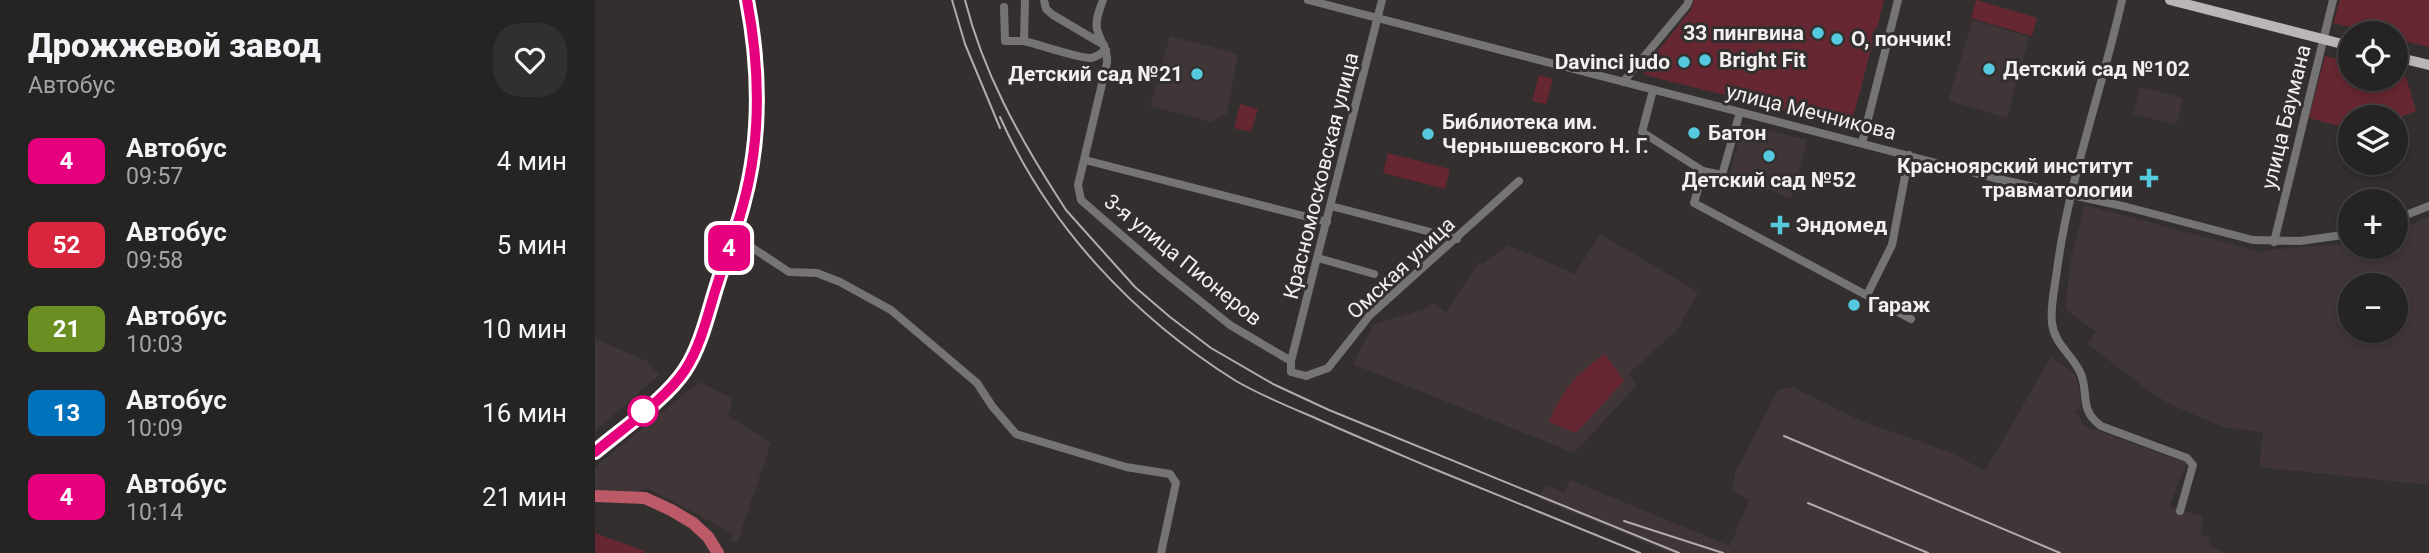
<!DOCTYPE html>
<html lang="ru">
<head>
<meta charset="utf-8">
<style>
	:root { --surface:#262323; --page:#322f30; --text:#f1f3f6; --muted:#a4a4a6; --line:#424041 }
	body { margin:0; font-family:Roboto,sans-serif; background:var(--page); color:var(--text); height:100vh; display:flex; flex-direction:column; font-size:26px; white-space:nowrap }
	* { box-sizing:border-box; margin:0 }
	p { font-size:23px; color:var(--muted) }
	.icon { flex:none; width:38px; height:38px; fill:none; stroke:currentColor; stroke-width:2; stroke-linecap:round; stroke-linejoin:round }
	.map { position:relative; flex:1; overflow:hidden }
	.sheet { display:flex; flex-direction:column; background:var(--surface); width:595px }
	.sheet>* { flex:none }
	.badge { padding:0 14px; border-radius:10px; font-size:24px; line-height:46px }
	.buttons { position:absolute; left:1743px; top:21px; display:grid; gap:14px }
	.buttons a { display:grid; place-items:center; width:70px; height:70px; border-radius:50%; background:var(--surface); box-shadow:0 4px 10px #0003,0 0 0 2px var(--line); font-size:35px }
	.map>.badge { position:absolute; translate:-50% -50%; box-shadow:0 0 0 4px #fff }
	.round { display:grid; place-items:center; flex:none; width:74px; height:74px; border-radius:28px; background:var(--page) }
	.overview { display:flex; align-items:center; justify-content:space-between; height:119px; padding:0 28px }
	h1 { font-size:33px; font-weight:800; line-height:52px }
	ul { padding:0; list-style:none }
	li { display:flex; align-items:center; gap:21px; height:84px; padding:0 28px }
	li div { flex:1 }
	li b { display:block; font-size:26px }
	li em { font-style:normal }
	li .badge { min-width:77px; font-weight:700; text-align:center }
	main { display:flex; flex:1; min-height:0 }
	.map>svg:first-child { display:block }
	.built { fill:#413637; fill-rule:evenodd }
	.green { fill:#662732 }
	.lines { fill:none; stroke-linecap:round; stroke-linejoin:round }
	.river { stroke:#bc5a68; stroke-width:12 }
	.minor { stroke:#757373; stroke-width:8 }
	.major { stroke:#bab5b6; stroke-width:10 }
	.rail { stroke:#b1adad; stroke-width:2 }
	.line-casing { stroke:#fff; stroke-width:16 }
	.line { stroke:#e6007e; stroke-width:10 }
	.poi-dot { fill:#55cadf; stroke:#332f2f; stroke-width:2.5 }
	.stop-dot { fill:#fff; stroke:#e6007e; stroke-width:3.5 }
	.labels { text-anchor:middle; stroke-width:6; stroke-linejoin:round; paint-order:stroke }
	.poi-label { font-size:21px; font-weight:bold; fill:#f2efef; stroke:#332f2f; text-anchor:start }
	.street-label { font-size:21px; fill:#f2efef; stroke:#332f2f }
</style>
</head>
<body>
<main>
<section class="sheet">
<div class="overview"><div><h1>Дрожжевой завод</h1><p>Автобус</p></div><a class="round"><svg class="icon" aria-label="heart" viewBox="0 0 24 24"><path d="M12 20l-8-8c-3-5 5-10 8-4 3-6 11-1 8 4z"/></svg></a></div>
<ul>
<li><span class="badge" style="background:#e6007e;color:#fff">4</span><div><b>Автобус</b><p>09:57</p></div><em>4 мин</em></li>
<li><span class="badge" style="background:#d7263d;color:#fff">52</span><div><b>Автобус</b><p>09:58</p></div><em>5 мин</em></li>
<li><span class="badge" style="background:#6b8e23;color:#fff">21</span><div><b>Автобус</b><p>10:03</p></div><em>10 мин</em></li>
<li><span class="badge" style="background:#0072bc;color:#fff">13</span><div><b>Автобус</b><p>10:09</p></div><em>16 мин</em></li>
<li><span class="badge" style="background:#e6007e;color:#fff">4</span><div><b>Автобус</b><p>10:14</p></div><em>21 мин</em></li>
</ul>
</section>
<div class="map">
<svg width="1834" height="553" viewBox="0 0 1834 553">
	<rect width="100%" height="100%" fill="#332f2f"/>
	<!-- built -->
	<path class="built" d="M1378 20 1434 37 1412 118 1353 100Z
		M575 36 643 54 632 113 616 122 555 106Z
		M1545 87 1588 98 1581 125 1538 114Z
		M1148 124 1212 140 1196 199 1135 172Z
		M1490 205 1669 253 1671 250 1755 243V247H1801V231L1834 217V485L1664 467 1668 432 1628 427 1577 405 1555 392 1493 344 1501 332 1470 309 1476 259ZM1755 285H1801V331H1755Z
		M1005 234 1103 292 1082 330 1034 373 1042 385 979 453 758 364 779 324 830 309 838 303 851 312 884 262 888 264 913 245 980 274Z
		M0 339 52 361 64 375 0 431Z
		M1456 357 1481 375 1486 403 1480 413 1484 415 1487 425 1591 463 1574 507 1608 516 1606 534 1612 536 1616 547 1632 553H1076L944 499 950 485 969 492 975 480 1135 546 1154 500 1137 491 1140 473 1183 390 1197 387 1269 422 1357 453 1390 471Z
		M104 382 138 399 133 416 176 443 142 543 135 540 137 533 52 488 30 495 0 494V467Z"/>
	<!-- green -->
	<path class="green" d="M1099 0H1289L1282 28 1279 29 1276 39 1278 42 1257 121 1240 123 1050 75 1048 69 1096 10Z
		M1381 0 1442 18 1437 36 1376 18Z
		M1745 0H1834V47L1801 39V33H1779L1738 23Z
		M1730 56 1755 62V79H1801V73L1811 77 1821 111 1801 119V117H1755V129L1714 118Z
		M944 75 958 79 951 104 937 101Z
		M645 104 663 109 656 132 639 128Z
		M793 153 855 169 850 189 788 173Z
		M1010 354 1029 381 981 433 954 422C968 389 980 375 1010 354Z
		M0 533 50 551 49 553H0Z"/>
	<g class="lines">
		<!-- river -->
		<path class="river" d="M0 496 50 498 76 510 98 523 113 537 123 553"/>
		<!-- minor -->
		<path class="minor" d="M449 0 451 9 458 15 509 45
			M508 0C505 9 500 19 502 29 505 41 513 49 512 63L483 185 486 200 569 272 635 325 696 361V372L711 376 733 368 775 315 924 181
			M713 0 1399 178 1532 207 1658 240 1705 241 1755 234
			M1527 0C1507 90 1474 179 1462 270 1460 287 1455 306 1457 323 1459 344 1478 355 1486 374 1494 395 1484 410 1506 426L1592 458 1598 465 1585 511
			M409 7 410 41H429L430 0
			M429 41C442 44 486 59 496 58 501 57 507 53 511 50
			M1028 82 1092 5 1094 0
			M1058 90 1047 132 1108 171 1099 203 1316 319
			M1267 143 1303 0
			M490 160 732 222
			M1108 171 1127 175 1145 112
			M736 206 862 239
			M1801 219 1834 206
			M138 235 194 272 222 273 245 282 296 310 382 383 397 406 421 434 531 467 575 474 581 483 566 553
			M1679 242 1738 0
			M723 258 779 274
			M1272 295 1297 245 1314 155
			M696 361 787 0"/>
		<!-- major -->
		<path class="major" d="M1575 0 1755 46
			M1801 57 1834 65
			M0 452C27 429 71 399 90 370 106 346 113 313 122 285 130 259 141 232 148 205 167 137 165 69 152 0"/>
		<!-- rail -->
		<path class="rail" d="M357 0 370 44 405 128
			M370 0C388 72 424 137 464 199L471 210 540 287 575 317 616 348 678 384 734 410 1084 553
			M405 117C454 227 540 318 641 381 665 395 692 406 718 417 758 435 799 452 839 469 908 497 976 525 1045 553
			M1189 436 1465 553
			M1213 503 1333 553
			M1029 521 1128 553"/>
	</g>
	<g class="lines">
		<defs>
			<path id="line" d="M0 452C27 429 71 399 90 370 106 346 113 313 122 285 130 259 141 232 148 205 167 137 165 68 152 0"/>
		</defs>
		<!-- line casing -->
		<use href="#line" class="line-casing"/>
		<!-- line -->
		<use href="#line" class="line"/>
	</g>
	<!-- markers -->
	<g class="poi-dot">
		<circle cx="1223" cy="33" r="7"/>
		<circle cx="1242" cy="39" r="7"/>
		<circle cx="1110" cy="60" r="7"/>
		<circle cx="1089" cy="62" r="7"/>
		<circle cx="1394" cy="69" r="7"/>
		<circle cx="602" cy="74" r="7"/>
		<circle cx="1099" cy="133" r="7"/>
		<circle cx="833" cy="134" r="7"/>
		<circle cx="1174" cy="156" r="7"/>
		<path d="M1550.5 167.5h7v7h7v7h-7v7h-7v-7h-7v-7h7z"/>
		<path d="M1181.5 214.5h7v7h7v7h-7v7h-7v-7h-7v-7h7z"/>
		<circle cx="1259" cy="305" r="7"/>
	</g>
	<circle class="stop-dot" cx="48" cy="411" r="14"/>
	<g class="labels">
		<!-- poi labels -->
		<g class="poi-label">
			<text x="1209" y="40" text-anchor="end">33 пингвина</text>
			<text x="1256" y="46">О, пончик!</text>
			<text x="1124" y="67">Bright Fit</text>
			<text x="1075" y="69" text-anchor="end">Davinci judo</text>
			<text x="1408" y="76">Детский сад №102</text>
			<text x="588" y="81" text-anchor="end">Детский сад №21</text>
			<text x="847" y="129">Библиотека им.<tspan x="847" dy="24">Чернышевского Н. Г.</tspan></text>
			<text x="1113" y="140">Батон</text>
			<text x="1538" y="173" text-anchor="end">Красноярский институт<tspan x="1538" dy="24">травматологии</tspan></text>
			<text x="1174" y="187" text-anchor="middle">Детский сад №52</text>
			<text x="1201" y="232">Эндомед</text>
			<text x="1273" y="312">Гараж</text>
		</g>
		<!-- street labels -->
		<g class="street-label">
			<text transform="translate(1216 112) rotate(14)" y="7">улица Мечникова</text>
			<text transform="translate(1691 117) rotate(-76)" y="7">улица Баумана</text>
			<text transform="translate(726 176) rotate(-76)" y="7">Красномосковская улица</text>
			<text transform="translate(588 260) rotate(39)" y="7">3-я улица Пионеров</text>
			<text transform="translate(806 268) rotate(-43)" y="7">Омская улица</text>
		</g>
	</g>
</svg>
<div class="buttons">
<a><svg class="icon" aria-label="locate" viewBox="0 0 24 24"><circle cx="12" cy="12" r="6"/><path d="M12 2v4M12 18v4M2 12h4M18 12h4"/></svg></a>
<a><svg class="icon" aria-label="layers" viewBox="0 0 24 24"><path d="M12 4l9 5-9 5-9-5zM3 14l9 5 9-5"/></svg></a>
<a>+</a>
<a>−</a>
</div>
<b class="badge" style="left:134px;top:248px;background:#e6007e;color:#fff">4</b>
</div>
</main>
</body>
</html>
